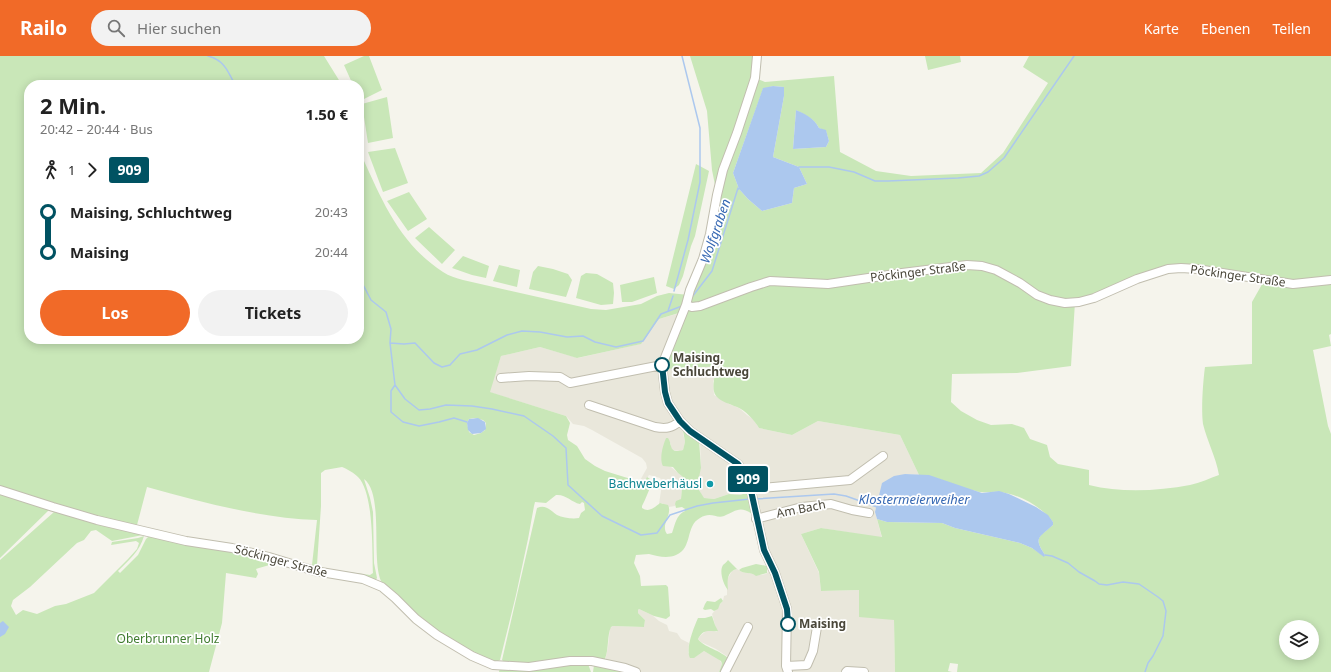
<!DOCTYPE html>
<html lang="de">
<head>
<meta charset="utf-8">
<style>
	:root { --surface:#fff; --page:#f2f2f2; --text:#222; --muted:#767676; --accent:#f16a28 }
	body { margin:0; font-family:"Noto Sans",sans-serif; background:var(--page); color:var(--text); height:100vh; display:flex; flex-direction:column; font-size:15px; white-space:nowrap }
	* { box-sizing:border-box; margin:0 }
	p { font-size:13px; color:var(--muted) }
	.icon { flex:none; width:22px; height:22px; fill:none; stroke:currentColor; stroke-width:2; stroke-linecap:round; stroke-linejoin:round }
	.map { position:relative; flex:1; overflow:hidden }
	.sheet { position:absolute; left:24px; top:24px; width:340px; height:264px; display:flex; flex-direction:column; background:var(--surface); border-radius:16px; box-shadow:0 2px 10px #0003 }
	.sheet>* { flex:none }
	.badge { padding:0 8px; border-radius:3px; font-size:14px; line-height:26px }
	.tools { position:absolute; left:1279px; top:564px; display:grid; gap:8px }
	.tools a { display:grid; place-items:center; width:40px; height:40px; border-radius:50%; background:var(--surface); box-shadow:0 2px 10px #0003; font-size:20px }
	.map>.badge { position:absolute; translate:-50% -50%; box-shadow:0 0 0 2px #fff }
	.legs { display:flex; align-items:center; gap:6px; height:44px; padding:0 16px; font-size:13px }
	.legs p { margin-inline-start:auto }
	.head { display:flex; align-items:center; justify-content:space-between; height:68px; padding:0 16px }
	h1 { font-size:22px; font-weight:700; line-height:30px }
	.primary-button { display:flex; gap:8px; margin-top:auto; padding:8px 16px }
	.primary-button a { flex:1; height:46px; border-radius:24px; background:var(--accent); color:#fff; font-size:16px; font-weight:700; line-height:46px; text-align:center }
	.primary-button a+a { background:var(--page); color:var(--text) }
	ul { padding:0 16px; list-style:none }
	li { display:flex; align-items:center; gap:14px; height:40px; font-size:15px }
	li i { display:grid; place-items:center; width:6px; height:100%; margin:0 5px; background:currentColor }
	li i::after { content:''; width:10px; height:10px; margin:-5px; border:3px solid; border-radius:50%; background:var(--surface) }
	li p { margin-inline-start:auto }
	li:first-child i { background:linear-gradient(#0000 50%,currentColor 0) }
	li:last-child i { background:linear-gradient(currentColor 50%,#0000 0) }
	header { display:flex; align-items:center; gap:24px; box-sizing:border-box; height:56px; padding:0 20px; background:var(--accent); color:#fff }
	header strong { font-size:19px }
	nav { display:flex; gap:22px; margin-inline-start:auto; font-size:14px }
	.search { width:280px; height:36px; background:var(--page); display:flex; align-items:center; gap:10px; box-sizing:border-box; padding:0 14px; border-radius:22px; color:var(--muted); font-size:15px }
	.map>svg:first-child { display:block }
	.residential { fill:#e9e7db }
	.green { fill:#c9e7b8; fill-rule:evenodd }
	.water { fill:#acc8ee }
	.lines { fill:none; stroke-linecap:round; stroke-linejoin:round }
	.stream { stroke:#acc8ee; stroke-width:1.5 }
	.minor-casing { stroke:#c1beaf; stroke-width:10 }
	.minor { stroke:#fff; stroke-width:8 }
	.line-1-casing { stroke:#fff; stroke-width:9 }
	.line-1 { stroke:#005262; stroke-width:6 }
	.stop-1-dot { fill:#fff; stroke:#005262; stroke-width:2 }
	.culture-dot { fill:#0f9aa8; stroke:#fff; stroke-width:1.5 }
	.labels { text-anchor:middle; stroke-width:3.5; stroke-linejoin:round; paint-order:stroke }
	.street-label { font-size:12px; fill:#4a473a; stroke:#fff }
	.stop-label { font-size:12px; font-weight:bold; fill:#4a473a; stroke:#fff; text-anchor:start }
	.culture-label { font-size:12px; fill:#0d838f; stroke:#fff; text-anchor:end }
	.park-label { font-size:12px; fill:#3e7b2e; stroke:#fff }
	.water-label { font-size:13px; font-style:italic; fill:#3668b3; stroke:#fff }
</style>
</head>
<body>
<header>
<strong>Railo</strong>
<div class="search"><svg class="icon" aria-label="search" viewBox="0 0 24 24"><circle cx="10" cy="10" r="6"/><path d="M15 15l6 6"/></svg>Hier suchen</div>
<nav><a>Karte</a><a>Ebenen</a><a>Teilen</a></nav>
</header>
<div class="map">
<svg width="1331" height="616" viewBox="0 0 1331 616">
	<rect width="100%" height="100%" fill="#f5f4ec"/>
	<!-- residential -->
	<path class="residential" d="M683 256 725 310 713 325 714 339 729 348 739 352 747 359 753 363 759 372 792 379 818 365 900 379 919 419 905 418 882 431 875 456 882 482 821 472 801 478 819 517 821 535 860 534 894 564 895 616H725L728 601 716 593 701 586 698 583 700 580 706 575 709 574 717 576 712 558 723 545 724 540 727 539V524L732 515 737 513 742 516 761 519 766 518 768 516 757 481 748 435 740 439 729 438 714 443 703 442 699 434H696L695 430 701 412 700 386 683 377 685 386 683 394 680 395 672 394 671 392V388L666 382 662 399 671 411 683 421 681 443 675 448V450L669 451 662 447 659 448 662 428V425L660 422 649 419 643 429 638 428 647 412 646 407 642 402 592 374 584 370 573 368 566 360 489 336 501 300 540 291 578 302 640 288 659 263Z
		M639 553 652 559 659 565 667 569 669 575 677 577 681 583 689 587 688 597 695 601 704 595 719 603 722 608 719 616H631L604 610 608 591 610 572 613 570 644 571 645 564 638 557V554Z"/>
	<!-- green -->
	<path class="green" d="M0 0H324L342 29H29V283H359V94C381 141 397 186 443 216 449 220 456 222 463 224L591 253 606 254 641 248 657 240 669 237 689 239 703 203 710 178 717 139 712 114 707 55 690 0H757L755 22 765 26 834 20 840 96 876 115 911 120 981 117 1003 97 1048 27 1023 11 1029 0H1331V278L1329 279 1331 290 1313 294 1328 370 1331 378V616H957L958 608 950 607 948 615 952 616H895L894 564 859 561V534L821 535 819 516 801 478 821 472 882 481 877 463 887 466 942 467 955 472 1020 487 1032 492 1044 500 1045 499C1033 481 1039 481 1053 469V466C1042 451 1019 438 1000 436 992 435 984 438 976 435 956 431 939 420 919 419L900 379 818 365 792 379 759 372C755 365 745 354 737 351 717 343 710 342 715 318L724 310 663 313 662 309 682 256 659 263 641 288 577 302 540 291 501 300 490 336 566 360 570 367 567 379 568 384 577 390 585 403 595 410 605 415 634 424 639 429H643L647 421 650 423 652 428C648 435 646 443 642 450V452C649 457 655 451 660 447L668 449C673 458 660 469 667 478L672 477C675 469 676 459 685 455V453L682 451 676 452 675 448 676 445 681 443 683 421 678 417 673 411 663 410C659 403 663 389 666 382H668C673 389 668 398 683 394L685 386 683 374H686L699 384 701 412 699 421 696 426V433L699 434 704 442 714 443 729 438 740 439 749 436 752 458C739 449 735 456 724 460 716 463 711 455 700 462 685 470 693 492 676 499 667 503 657 500 649 498 645 498 640 499 636 499L634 507 640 520 641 530 666 529 668 531 670 560 666 563 654 560 639 553 638 554V557L645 564 644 571 613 570 611 571C607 579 609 593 605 603H573L533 608H506L502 604 537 452C546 448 551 455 557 459 563 462 573 463 579 462L581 457 585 454 584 447 582 446 580 448C571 446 566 438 556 439L546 447 535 446 534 450 528 483 516 539 500 604C487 613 439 578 426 570L420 565C412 557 404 549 396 541 391 536 384 532 381 525 371 502 384 438 364 423L370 442 373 456 374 507 377 522 375 525 358 520 322 516 308 513 272 500 238 491 180 482 108 466 50 449 0 432ZM773 30 784 31V40L773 101 799 111 807 128 794 132 792 147 762 155 748 143 739 133 733 117 763 33ZM796 54C805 59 814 62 819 72L826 75 829 85 826 91 793 93ZM1181 212 1197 213 1265 223 1252 246V308L1205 311C1203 325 1201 354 1203 368 1207 385 1216 401 1219 419 1210 422 1200 427 1190 429 1158 435 1121 437 1089 429V414L1058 408 1050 401 1047 389 1030 383 1024 372 1012 368 991 369 977 364 961 355 951 346 952 318 1017 317 1071 310 1075 246C1097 244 1116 232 1136 224 1150 218 1166 214 1181 212ZM474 362 483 364 486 367 485 374 481 377 474 379 469 376 467 367 469 363ZM342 411C347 413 354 417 358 421 374 437 372 494 373 517L370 519 321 512 317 509 321 450V417L325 414ZM147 431C202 446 259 462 317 464L312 509 310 510 264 496 236 489 178 480 139 471 137 469ZM1286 571H1312V597H1286Z
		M364 0H369L382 34 360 45 359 29H353L344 9Z
		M925 0H960L961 6 928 14Z
		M387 41 393 82 368 87 362 48Z
		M395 92 408 127 383 136 368 96Z
		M696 108 709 115 695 180 691 190 683 220 679 229 674 233 666 230Z
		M409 136 427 163 408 175 387 145Z
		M429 171 455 194 442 208 415 182Z
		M463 200 489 210 486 222 472 219 452 212Z
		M499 209 520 214 517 231 493 225Z
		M538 210 553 213 568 218 572 224 566 241 529 233 533 216Z
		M586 217 597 218 613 227 614 237 613 248 601 249 576 242 581 220Z
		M654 221 657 237 632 246H622L620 229Z
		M0 435 49 453V454L0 502Z
		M54 456 143 479 112 485 96 474 91 475 84 484 77 487 30 531 13 544 11 550 16 559 23 554 37 558 55 550 66 548 94 537 128 503 137 493 139 487 136 485 111 489 112 486 138 482 144 480C140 495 129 504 118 515L120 517 138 499 146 483 151 478 280 506 259 512 256 513 258 518 256 522 226 517 222 567 209 616H0V504Z
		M728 504 737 513C727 515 727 525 728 534 723 528 719 515 723 509 725 507 727 506 728 504Z
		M756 508 767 510V517L756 520C751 515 744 519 739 514L742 512Z
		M721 542 723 545 720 548 718 553 714 555 711 553 705 554 703 553 705 548 707 545 715 546Z
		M712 560 715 569 718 575C709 576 704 572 698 583 703 591 721 594 730 604L725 616H719L722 608 721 605 704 595 694 602H690C685 593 694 571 698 562H705Z
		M569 607 588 608 591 616H499L500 611Z
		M594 609 631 616H593Z"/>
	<!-- water -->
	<path class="water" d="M773 30 784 31V40L773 101 799 111 807 128 794 132 792 147 762 155 748 143 739 133 733 117 763 32Z
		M796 54C805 58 814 62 819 72L826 74 829 85 826 91 793 93Z
		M478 362 485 366 486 373 481 377 472 378 468 374 467 367 469 363Z
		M905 418 929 419 982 437 999 435 1009 438 1036 451 1048 459 1053 466V469C1039 482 1033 481 1045 499L1044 501 1032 492 1020 487 955 472 942 467 887 466 877 463 875 456 882 427 894 420Z
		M3 565 9 571 5 578 0 581V567Z"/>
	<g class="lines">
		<!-- stream -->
		<path class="stream" d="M208 0C224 4 228 15 235 29
			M799 111H829L854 116 875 125H888L958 122 979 120 988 116 1004 102 1074 0
			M359 221 371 244 386 256 391 273 390 287 395 329 405 343 419 354 430 353 446 349 472 350 492 353 524 360 553 380 566 392 568 429 602 460 641 479 657 477 670 459 697 450 713 447 750 443
			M674 235 688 184 700 126V72L682 0
			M692 241 712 215 738 132 739 133
			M668 255 673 240
			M390 287 404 288 415 287 434 307 442 311 450 309 460 298 477 294 507 279 522 275 540 276 567 281 583 280 595 286 616 291 643 285 661 258 682 250
			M395 329 391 335V356L403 366 419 370 439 366 454 362 467 366
			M755 443 834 438 846 440 877 451
			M1045 499 1052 500 1068 507 1079 516 1095 525 1099 528 1107 529 1123 526 1139 528 1158 541 1163 545 1166 555 1163 580 1153 600 1148 607 1145 616"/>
		<defs>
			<path id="minor" d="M757 0 755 22 737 77 723 114 717 139 710 178 703 203 690 234 686 249 662 309 665 336 668 347 680 365 690 375 738 408 748 421 764 494 775 517 787 553 786 610 788 616
				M686 249 692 251 700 250 751 231 770 225 828 228 902 217 967 209 982 210 996 214 1020 227 1037 239 1050 244 1065 247 1079 246 1094 242 1137 223 1168 213 1181 212 1197 213 1293 228 1331 224
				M501 322 529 320 560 321 570 327 662 309
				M589 349 655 371C666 373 672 372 680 365
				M751 433 850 424 883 400
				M0 434 53 451 97 464 186 485 232 492 269 501 315 515 363 523 382 531 395 542 416 563 437 579 472 600 493 609 529 611 570 605H592L625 612 636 616
				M756 463 802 451 831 448 852 454 869 457
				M786 610 807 609 813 595 817 571
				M725 616 748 571
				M846 616 847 615 864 616"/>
		</defs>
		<!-- minor casing -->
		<use href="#minor" class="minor-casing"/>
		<!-- minor -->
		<use href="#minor" class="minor"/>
	</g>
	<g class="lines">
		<defs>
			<path id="line-1" d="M662 309 665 336 668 347 680 365 690 375 738 408 748 421 764 494 775 517 787 553 788 568"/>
		</defs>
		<!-- line-1 casing -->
		<use href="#line-1" class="line-1-casing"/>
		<!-- line-1 -->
		<use href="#line-1" class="line-1"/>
	</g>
	<!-- markers -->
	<g class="stop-1-dot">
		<circle cx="662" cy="309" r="7"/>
		<circle cx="788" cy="568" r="7"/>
	</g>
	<circle class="culture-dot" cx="710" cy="428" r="4"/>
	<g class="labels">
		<!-- street labels -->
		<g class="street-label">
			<text transform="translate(918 216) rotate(-7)" y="4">Pöckinger Straße</text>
			<text transform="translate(1238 220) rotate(8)" y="4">Pöckinger Straße</text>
			<text transform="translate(801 453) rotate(-11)" y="4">Am Bach</text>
			<text transform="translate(281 505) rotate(15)" y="4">Söckinger Straße</text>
		</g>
		<!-- stop labels -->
		<g class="stop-label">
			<text x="673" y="306">Maising,<tspan x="673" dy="14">Schluchtweg</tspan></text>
			<text x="799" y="572">Maising</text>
		</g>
		<!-- culture labels -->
		<g class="culture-label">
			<text x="702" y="432">Bachweberhäusl</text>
		</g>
		<!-- park labels -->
		<g class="park-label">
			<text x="168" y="587">Oberbrunner Holz</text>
		</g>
		<!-- water labels -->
		<g class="water-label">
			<text transform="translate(715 175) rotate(-71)" y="5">Wolfgraben</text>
			<text x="914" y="448">Klostermeierweiher</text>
		</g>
	</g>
</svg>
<div class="tools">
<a><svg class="icon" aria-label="layers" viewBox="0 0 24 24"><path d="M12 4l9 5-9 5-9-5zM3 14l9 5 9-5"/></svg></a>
</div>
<b class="badge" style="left:748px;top:423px;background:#005262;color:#fff">909</b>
<section class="sheet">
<div class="head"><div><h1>2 Min.</h1><p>20:42 – 20:44 · Bus</p></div><b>1.50 €</b></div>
<div class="legs"><svg class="icon" aria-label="walk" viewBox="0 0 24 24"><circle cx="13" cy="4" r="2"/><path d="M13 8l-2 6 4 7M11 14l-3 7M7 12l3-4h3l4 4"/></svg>1<svg class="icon" aria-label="forward" viewBox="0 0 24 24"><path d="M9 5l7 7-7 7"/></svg><b class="badge" style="background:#005262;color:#fff">909</b></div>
<ul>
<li><i style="color:#005262"></i><b>Maising, Schluchtweg</b><p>20:43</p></li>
<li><i style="color:#005262"></i><b>Maising</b><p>20:44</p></li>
</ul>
<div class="primary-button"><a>Los</a><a>Tickets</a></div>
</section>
</div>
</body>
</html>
